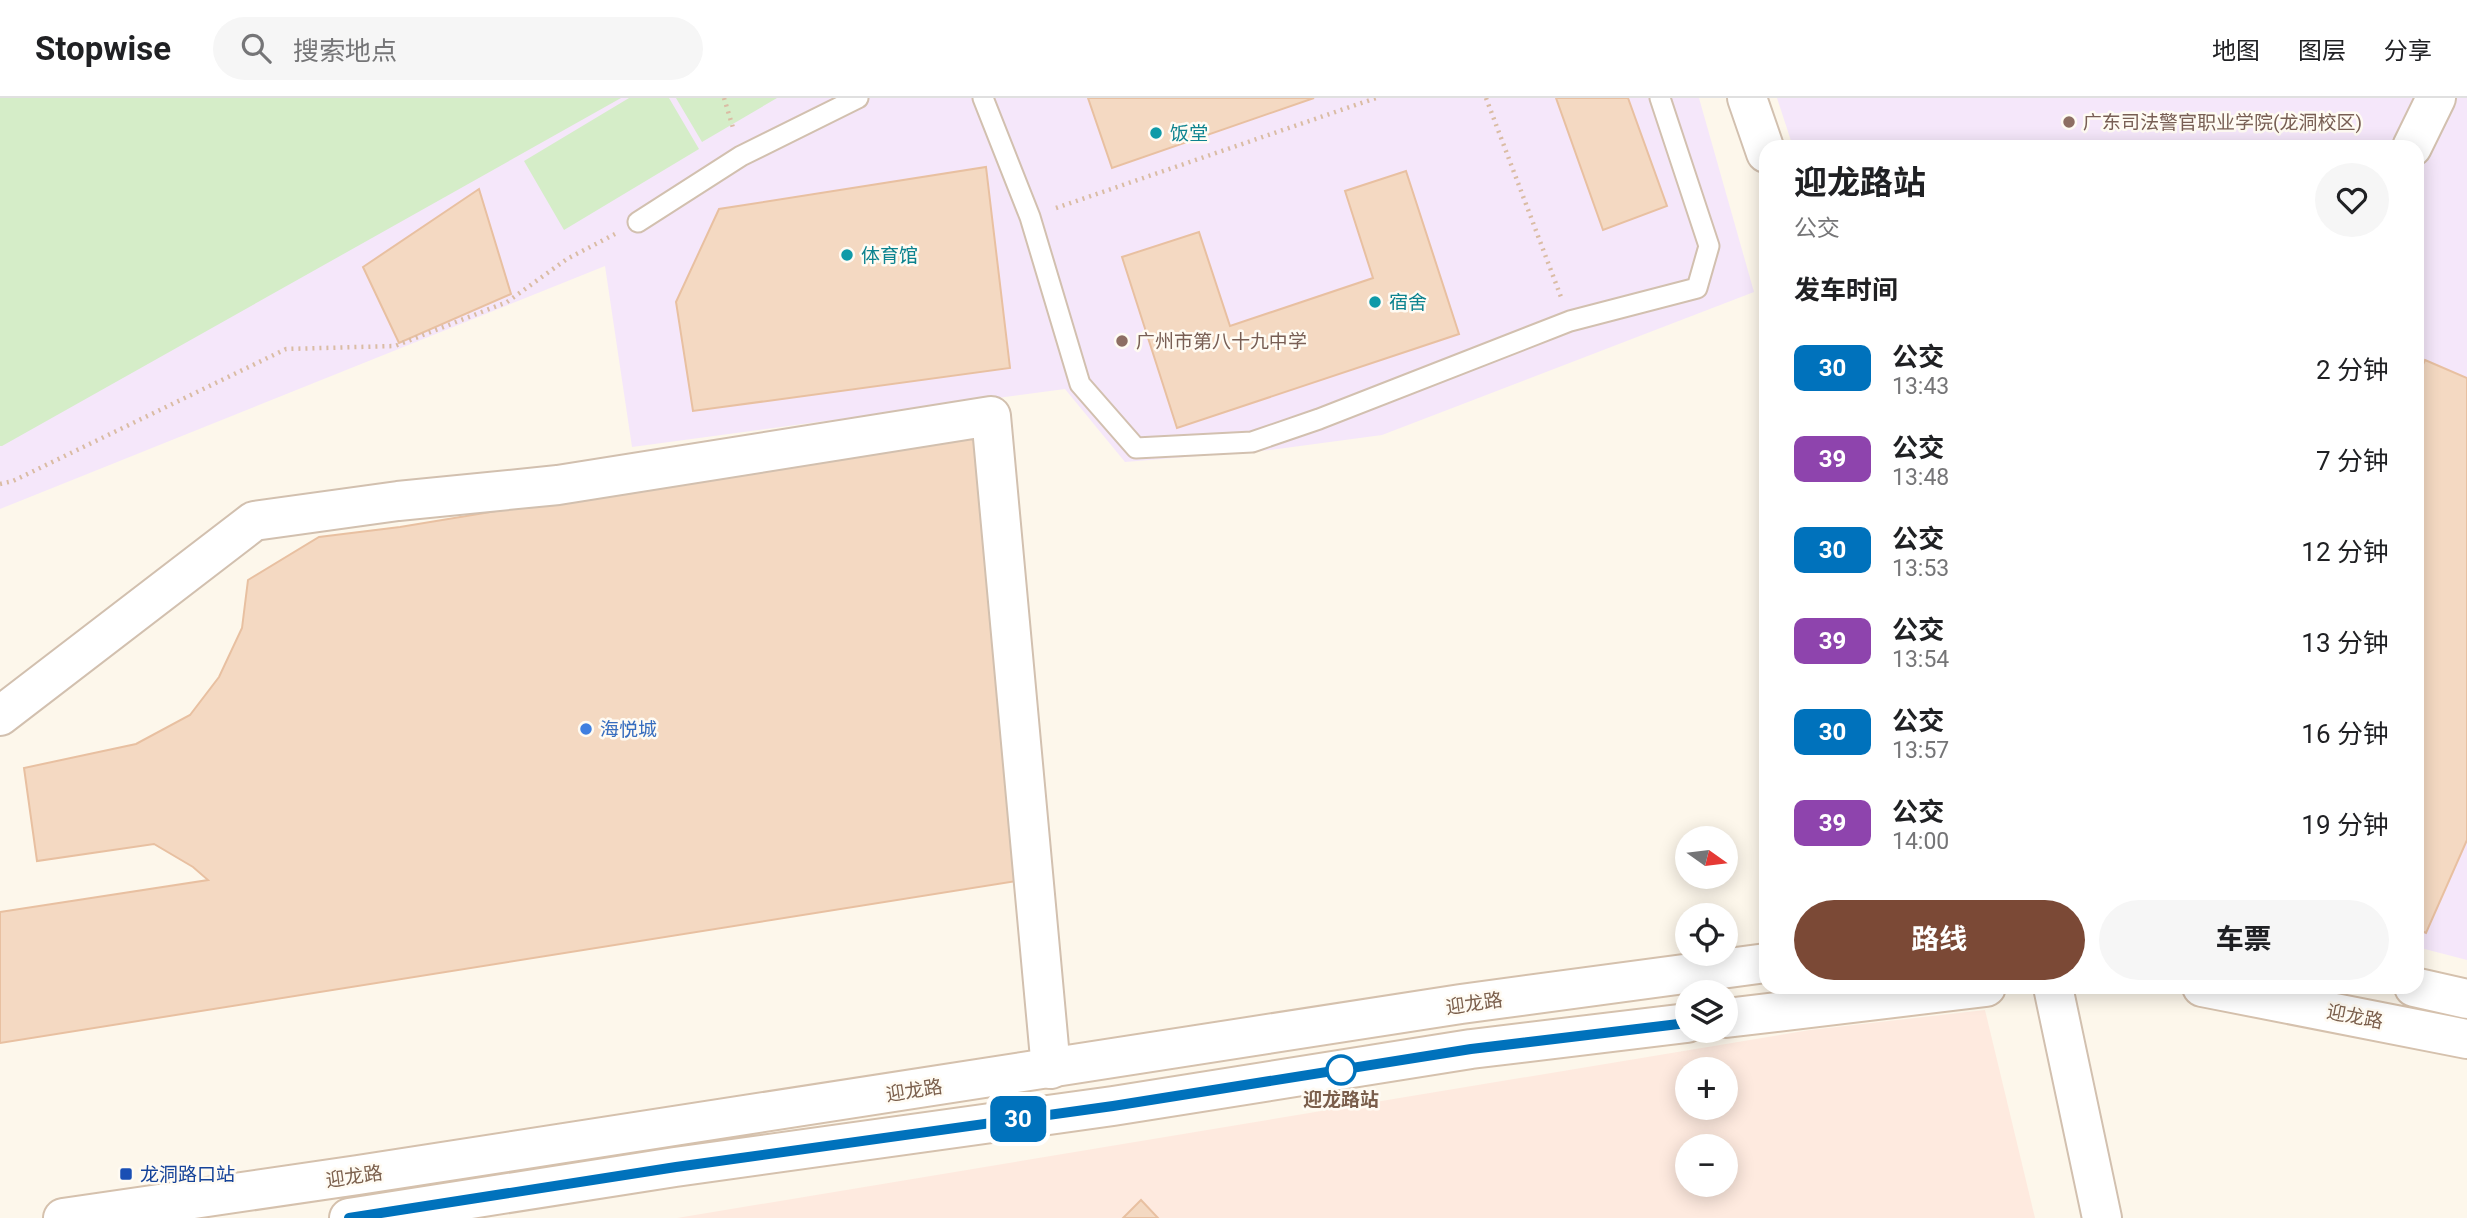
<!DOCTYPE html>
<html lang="zh">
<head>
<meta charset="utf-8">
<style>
	:root { --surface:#fff; --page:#f6f6f6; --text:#202124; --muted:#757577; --line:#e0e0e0; --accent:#7b4936 }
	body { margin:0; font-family:Roboto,"Noto Sans SC",sans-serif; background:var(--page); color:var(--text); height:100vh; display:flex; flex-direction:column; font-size:26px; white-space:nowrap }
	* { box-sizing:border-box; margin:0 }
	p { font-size:23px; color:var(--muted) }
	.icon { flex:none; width:38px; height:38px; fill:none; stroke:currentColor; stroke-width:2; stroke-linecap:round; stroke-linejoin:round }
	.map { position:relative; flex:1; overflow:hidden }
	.drawer { position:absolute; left:1759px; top:42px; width:665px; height:854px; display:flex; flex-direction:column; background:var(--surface); border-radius:21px; box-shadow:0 4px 18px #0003 }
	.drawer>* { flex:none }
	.badge { padding:0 14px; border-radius:10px; font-size:24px; line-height:46px }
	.needle { width:46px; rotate:104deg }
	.buttons { position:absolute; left:1675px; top:728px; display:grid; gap:14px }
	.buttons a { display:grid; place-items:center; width:63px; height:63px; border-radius:50%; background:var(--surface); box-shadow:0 4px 18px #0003; font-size:35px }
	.map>.badge { position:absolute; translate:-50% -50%; box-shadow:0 0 0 4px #fff }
	h2 { padding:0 35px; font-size:26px; line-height:63px }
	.round { display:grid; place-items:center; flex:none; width:74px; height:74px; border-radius:37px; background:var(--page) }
	.overview { display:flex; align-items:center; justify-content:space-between; height:119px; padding:0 35px }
	h1 { font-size:33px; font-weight:700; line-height:52px }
	.primary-button { display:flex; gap:14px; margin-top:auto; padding:14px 35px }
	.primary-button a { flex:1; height:80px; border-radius:42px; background:var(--accent); color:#fff; font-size:28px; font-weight:700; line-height:80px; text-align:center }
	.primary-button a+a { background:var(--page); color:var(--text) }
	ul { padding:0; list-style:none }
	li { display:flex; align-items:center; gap:21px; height:91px; padding:0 35px }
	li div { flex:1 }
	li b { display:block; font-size:26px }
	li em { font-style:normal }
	li .badge { min-width:77px; font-weight:700; text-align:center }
	header { display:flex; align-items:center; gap:42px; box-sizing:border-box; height:98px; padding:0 35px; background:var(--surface); border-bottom:2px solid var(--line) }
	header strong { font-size:33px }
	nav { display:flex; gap:38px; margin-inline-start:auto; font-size:24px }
	.search { width:490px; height:63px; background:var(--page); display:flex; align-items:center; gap:18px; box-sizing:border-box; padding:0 24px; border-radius:38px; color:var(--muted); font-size:26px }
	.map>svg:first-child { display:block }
	.commercial { fill:#feeadf; fill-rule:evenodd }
	.education { fill:#f5e7fa }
	.green { fill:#d5edc8 }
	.building { fill:#f4d9c2; stroke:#e8c0a1; stroke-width:2 }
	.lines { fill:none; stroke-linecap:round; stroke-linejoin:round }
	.lane-casing { stroke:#d2c0af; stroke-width:23 }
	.street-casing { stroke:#d2c0af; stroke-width:42 }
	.secondary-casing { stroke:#d5c1ad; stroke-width:42 }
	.path { stroke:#dabca4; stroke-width:4.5; stroke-dasharray:2 5; stroke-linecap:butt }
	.lane { stroke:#fff; stroke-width:19 }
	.street { stroke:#fff; stroke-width:38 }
	.secondary { stroke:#fff; stroke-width:38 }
	.line-casing { stroke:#fff; stroke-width:16 }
	.line { stroke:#0072bc; stroke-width:10 }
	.education-dot { fill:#8d6e63; stroke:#fffbf3; stroke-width:2.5 }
	.culture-dot { fill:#0f9aa8; stroke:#fffbf3; stroke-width:2.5 }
	.shop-dot { fill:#3f7fe0; stroke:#fffbf3; stroke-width:2.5 }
	.stop-dot { fill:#fff; stroke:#0072bc; stroke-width:3.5 }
	.transit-dot { fill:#1a4fb4; stroke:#fffbf3; stroke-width:2.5 }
	.labels { text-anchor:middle; stroke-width:5; stroke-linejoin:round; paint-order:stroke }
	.education-label { font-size:19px; fill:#785e54; stroke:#fffbf3; text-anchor:start }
	.culture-label { font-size:19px; fill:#0d838f; stroke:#fffbf3; text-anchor:start }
	.shop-label { font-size:19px; fill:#366cbe; stroke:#fffbf3; text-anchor:start }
	.street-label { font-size:19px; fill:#7b5f4c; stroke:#fffbf3 }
	.stop-label { font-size:19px; font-weight:bold; fill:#7b5f4c; stroke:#fffbf3 }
	.transit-label { font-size:19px; fill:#164399; stroke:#fffbf3; text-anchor:start }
</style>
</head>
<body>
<header>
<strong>Stopwise</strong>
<div class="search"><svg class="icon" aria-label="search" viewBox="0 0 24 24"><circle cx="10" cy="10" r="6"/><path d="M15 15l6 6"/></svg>搜索地点</div>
<nav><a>地图</a><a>图层</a><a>分享</a></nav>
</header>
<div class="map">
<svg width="2467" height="1120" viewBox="0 0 2467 1120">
	<rect width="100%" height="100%" fill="#fdf7eb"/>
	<!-- commercial -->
	<path class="commercial" d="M1985 912 2035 1120H677L1810 932ZM1687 971H1726V1010H1687ZM1687 1048H1726V1087H1687Z"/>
	<!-- education -->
	<path class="education" d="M0 0H1699L1754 194 1382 337 1270 352 1125 364 1065 291 632 349 605 168 0 411Z
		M1777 0H2467V862L2417 849V49H1793Z"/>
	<!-- green -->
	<path class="green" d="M0 0H621L2 348H0Z
		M629 0H669L699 51 564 132 524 63Z
		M676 0H777L702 44Z"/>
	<!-- building -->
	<path class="building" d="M1088 0H1314L1112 70Z
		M1556 0H1628L1667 108 1603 132Z
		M986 69 1010 270 693 313 676 204 719 111Z
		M1406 73 1459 236 1177 330 1122 159 1199 134 1230 228 1373 180 1345 93Z
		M479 91 511 196 399 245 363 169Z
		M2425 262 2467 280V742L2426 835 2417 831V280Z
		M979 333 1023 782 0 945V814L208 782 193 769 154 746 37 763 24 670 136 646 190 617 219 579 242 530 248 482 319 439 400 429Z
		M1141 1102 1158 1120H1123Z"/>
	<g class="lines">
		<defs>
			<path id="lane" d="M983 0 1030 119 1080 286 1136 350 1252 344 1319 321 1570 223 1697 190 1709 148 1660 0
				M638 124 741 58 858 0"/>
			<path id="street" d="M1747 0 1766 55
				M2412 49 2436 0
				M0 618 254 423 398 403 558 387 991 318 1051 971
				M2053 889 2102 1120"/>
			<path id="secondary" d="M2202 889 2467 941
				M2414 889 2467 901
				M1726 920 1986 889
				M63 1120 358 1077 1461 906 1766 865
				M349 1120 675 1069 1113 1008 1471 951 1687 925"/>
		</defs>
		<!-- lane casing -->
		<use href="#lane" class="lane-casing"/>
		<!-- street casing -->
		<use href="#street" class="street-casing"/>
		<!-- secondary casing -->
		<use href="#secondary" class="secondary-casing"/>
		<!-- path -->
		<path class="path" d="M724 0 734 33
			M1486 0 1561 199
			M1056 110 1376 0
			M0 386 13 383 286 251 395 248 507 204 567 161 615 136"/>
		<!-- lane -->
		<use href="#lane" class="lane"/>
		<!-- street -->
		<use href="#street" class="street"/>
		<!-- secondary -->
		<use href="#secondary" class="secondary"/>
	</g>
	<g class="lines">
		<defs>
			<path id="line" d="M349 1120 676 1069 1113 1008 1471 951 1687 925"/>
		</defs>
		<!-- line casing -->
		<use href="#line" class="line-casing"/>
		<!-- line -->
		<use href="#line" class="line"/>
	</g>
	<!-- markers -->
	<g class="education-dot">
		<circle cx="2069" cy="24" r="7"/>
		<circle cx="1122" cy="243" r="7"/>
	</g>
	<g class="culture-dot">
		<circle cx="1156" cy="35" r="7"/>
		<circle cx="847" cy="157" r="7"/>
		<circle cx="1375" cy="204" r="7"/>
	</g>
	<circle class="shop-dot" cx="586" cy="631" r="7"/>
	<circle class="stop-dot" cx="1341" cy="972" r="14"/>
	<rect class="transit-dot" x="119" y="1069" width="14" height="14" rx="3.5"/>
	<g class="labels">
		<!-- education labels -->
		<g class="education-label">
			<text x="2083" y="31">广东司法警官职业学院(龙洞校区)</text>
			<text x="1136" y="250">广州市第八十九中学</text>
		</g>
		<!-- culture labels -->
		<g class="culture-label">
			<text x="1170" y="42">饭堂</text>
			<text x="861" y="164">体育馆</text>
			<text x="1389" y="211">宿舍</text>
		</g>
		<!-- shop labels -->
		<g class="shop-label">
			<text x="600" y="638">海悦城</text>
		</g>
		<!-- street labels -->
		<g class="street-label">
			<text transform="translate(1474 905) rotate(-8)" y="7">迎龙路</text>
			<text transform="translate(2355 918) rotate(11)" y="7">迎龙路</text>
			<text transform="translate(914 992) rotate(-9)" y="7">迎龙路</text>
			<text transform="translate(354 1078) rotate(-8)" y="7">迎龙路</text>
		</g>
		<!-- stop labels -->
		<g class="stop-label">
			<text x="1341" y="1008">迎龙路站</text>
		</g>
		<!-- transit labels -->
		<g class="transit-label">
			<text x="140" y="1083">龙洞路口站</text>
		</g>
	</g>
</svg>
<div class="buttons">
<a><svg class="needle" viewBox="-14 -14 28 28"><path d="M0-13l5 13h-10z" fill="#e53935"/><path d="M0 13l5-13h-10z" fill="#757577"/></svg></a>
<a><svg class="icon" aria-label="locate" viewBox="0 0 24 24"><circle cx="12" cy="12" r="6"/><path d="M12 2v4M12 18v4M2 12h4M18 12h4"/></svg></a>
<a><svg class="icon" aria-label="layers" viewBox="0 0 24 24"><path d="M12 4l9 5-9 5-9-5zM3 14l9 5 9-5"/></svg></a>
<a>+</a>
<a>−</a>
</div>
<b class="badge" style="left:1018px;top:1021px;background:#0072bc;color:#fff">30</b>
<section class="drawer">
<div class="overview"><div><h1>迎龙路站</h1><p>公交</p></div><a class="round"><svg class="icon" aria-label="heart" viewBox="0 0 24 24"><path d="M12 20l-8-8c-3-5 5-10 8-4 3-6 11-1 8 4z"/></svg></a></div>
<h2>发车时间</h2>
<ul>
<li><span class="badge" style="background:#0072bc;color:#fff">30</span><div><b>公交</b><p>13:43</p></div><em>2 分钟</em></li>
<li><span class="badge" style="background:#8e44ad;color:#fff">39</span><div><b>公交</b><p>13:48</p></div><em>7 分钟</em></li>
<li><span class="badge" style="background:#0072bc;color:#fff">30</span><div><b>公交</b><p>13:53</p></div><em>12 分钟</em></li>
<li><span class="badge" style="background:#8e44ad;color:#fff">39</span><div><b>公交</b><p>13:54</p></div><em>13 分钟</em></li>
<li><span class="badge" style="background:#0072bc;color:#fff">30</span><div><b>公交</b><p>13:57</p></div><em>16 分钟</em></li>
<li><span class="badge" style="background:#8e44ad;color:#fff">39</span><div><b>公交</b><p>14:00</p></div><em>19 分钟</em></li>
</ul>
<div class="primary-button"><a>路线</a><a>车票</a></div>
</section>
</div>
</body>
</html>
